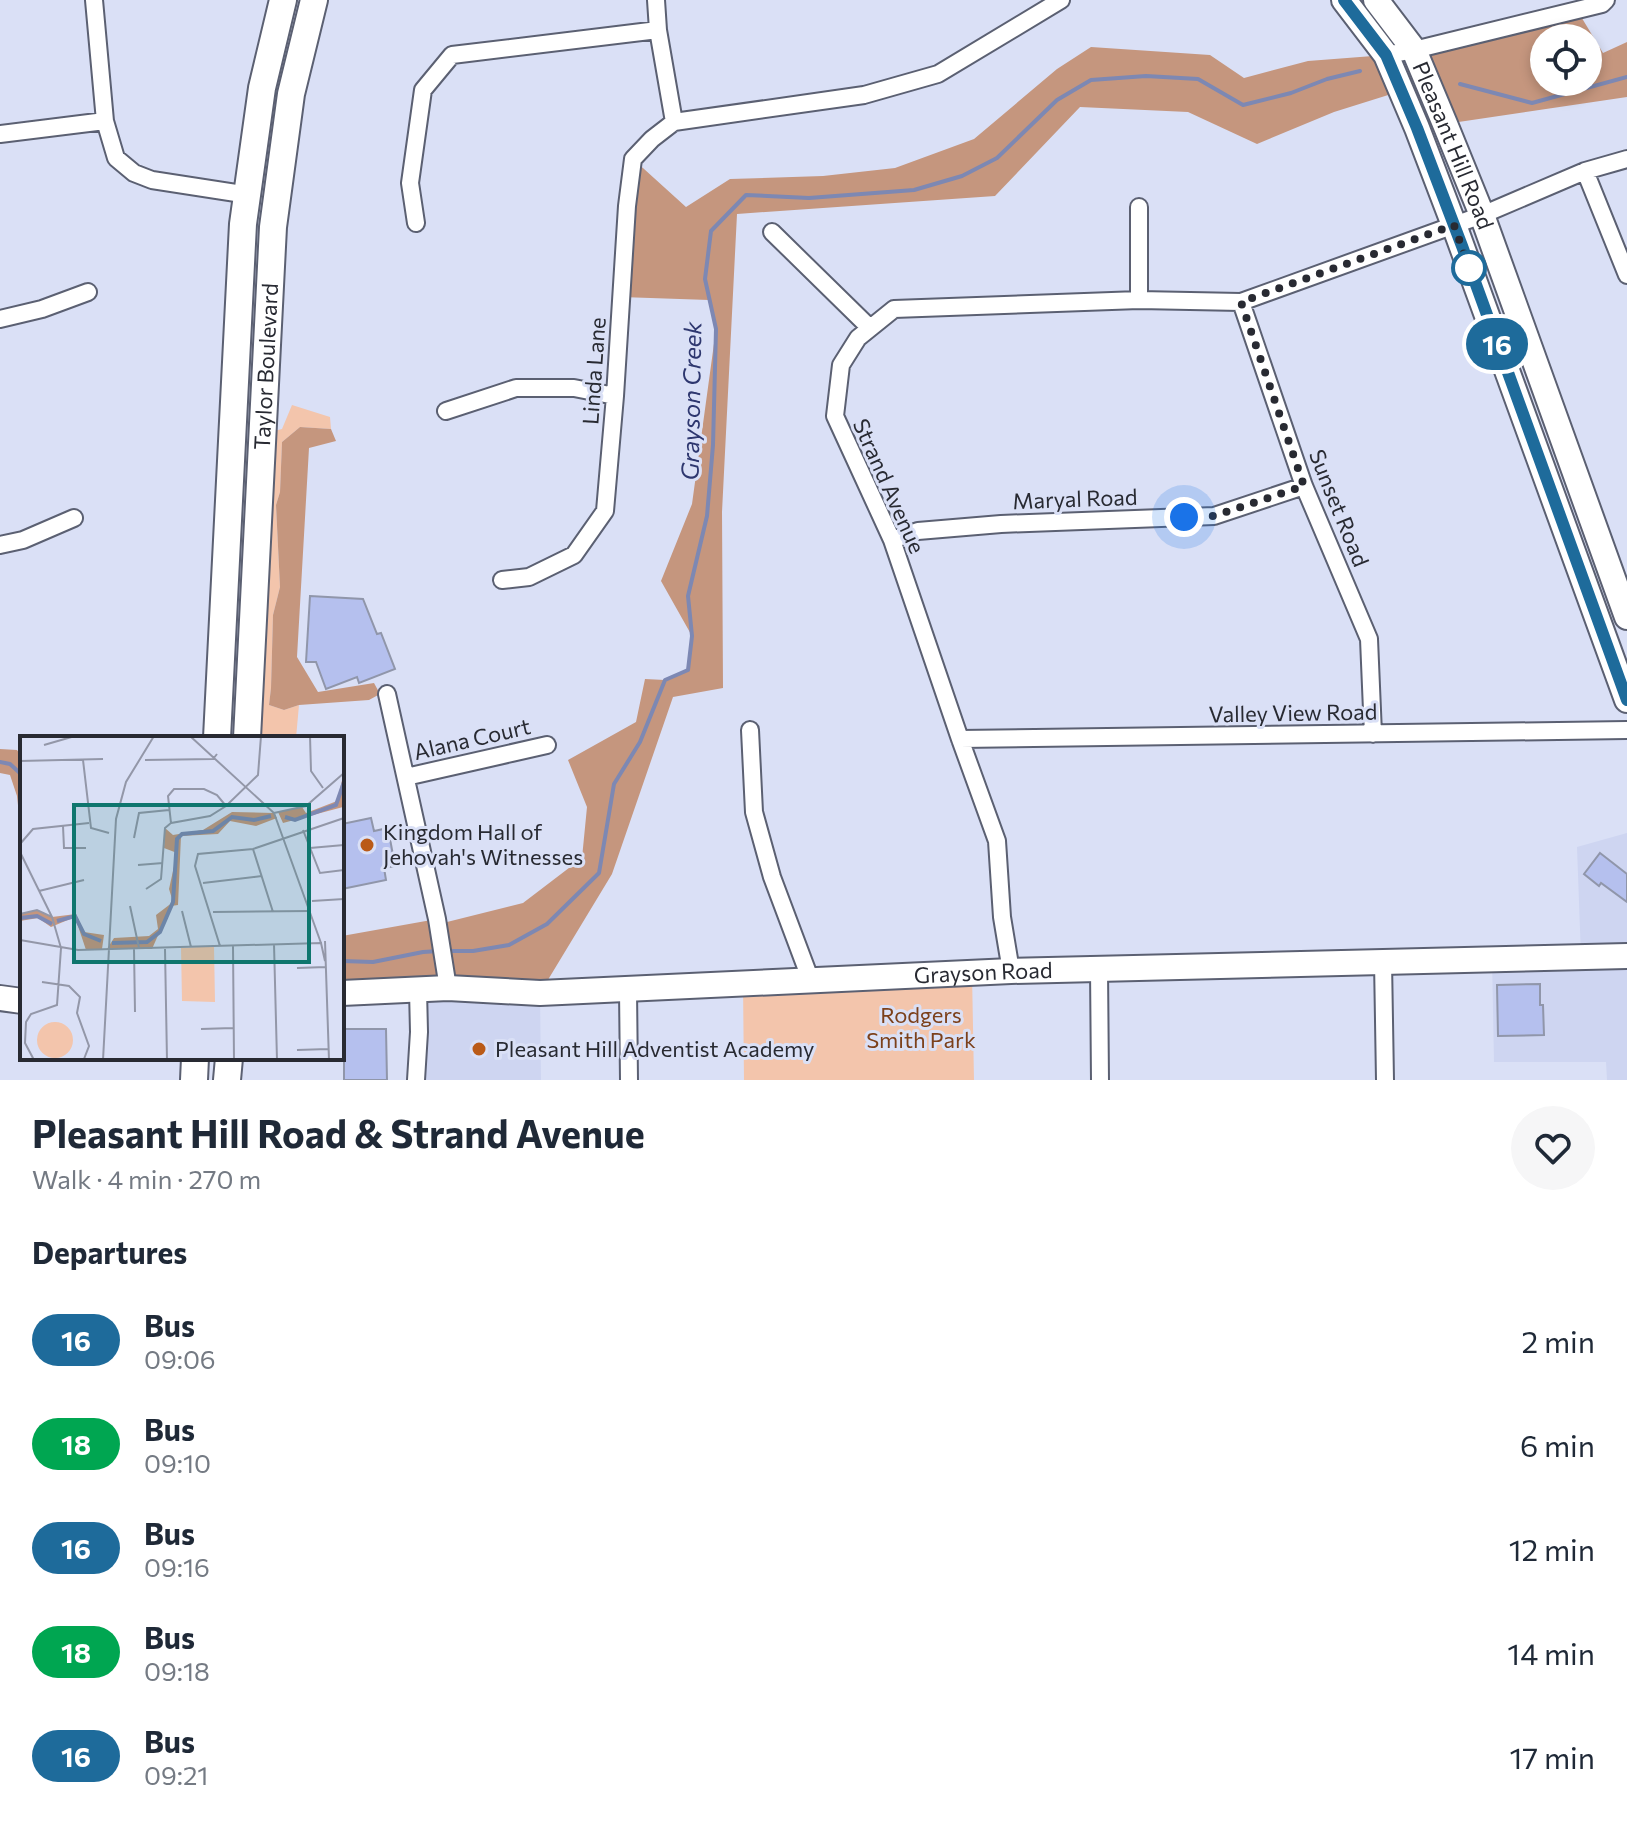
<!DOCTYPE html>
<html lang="en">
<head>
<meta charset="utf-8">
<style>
	:root { --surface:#fff; --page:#f6f6f7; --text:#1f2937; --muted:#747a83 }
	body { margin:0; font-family:Commissioner,sans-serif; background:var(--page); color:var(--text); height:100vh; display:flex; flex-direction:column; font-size:30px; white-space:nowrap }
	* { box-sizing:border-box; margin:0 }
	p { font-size:26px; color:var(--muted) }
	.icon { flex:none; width:44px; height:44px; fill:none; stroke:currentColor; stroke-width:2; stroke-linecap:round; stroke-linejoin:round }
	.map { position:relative; height:1080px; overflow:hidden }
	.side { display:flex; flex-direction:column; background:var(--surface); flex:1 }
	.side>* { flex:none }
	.badge { padding:0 16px; border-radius:26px; font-size:28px; line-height:52px }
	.fabs { position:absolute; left:1530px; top:24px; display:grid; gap:16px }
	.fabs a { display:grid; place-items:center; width:72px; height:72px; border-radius:50%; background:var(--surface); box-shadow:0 4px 12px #0003; font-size:40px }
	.you { position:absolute; width:40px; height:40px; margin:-20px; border:6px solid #fff; border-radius:50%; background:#1a73e8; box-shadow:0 0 0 12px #1a73e833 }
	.map>.badge { position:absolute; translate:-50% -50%; box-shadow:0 0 0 4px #fff }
	h2 { padding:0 32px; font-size:30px; line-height:72px }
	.round { display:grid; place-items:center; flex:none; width:84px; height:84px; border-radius:42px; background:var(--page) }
	.overview { display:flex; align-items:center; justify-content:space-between; height:136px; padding:0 32px }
	h1 { font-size:38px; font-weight:700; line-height:60px }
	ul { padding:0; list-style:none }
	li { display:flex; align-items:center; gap:24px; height:104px; padding:0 32px }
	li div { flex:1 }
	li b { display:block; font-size:30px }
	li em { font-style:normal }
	li .badge { min-width:88px; font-weight:700; text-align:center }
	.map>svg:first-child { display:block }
	.built { fill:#ced5f1 }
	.green { fill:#f3c5ac }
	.forest { fill:#c5967e; fill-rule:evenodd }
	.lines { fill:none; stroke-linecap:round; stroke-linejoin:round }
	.stream { stroke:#7d88b3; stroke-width:4 }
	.building { fill:#b5c0ee; stroke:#9096aa; stroke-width:2 }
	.street-casing { stroke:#5b6072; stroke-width:20 }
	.secondary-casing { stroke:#5b6072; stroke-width:28 }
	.primary-casing { stroke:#5b6072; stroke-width:30 }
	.street { stroke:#fff; stroke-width:16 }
	.secondary { stroke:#fff; stroke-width:24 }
	.primary { stroke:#fff; stroke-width:26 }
	.line-casing { stroke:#fff; stroke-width:18 }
	.line { stroke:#1e6b9b; stroke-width:12 }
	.walk { stroke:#282a32; stroke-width:8; stroke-dasharray:0 14.4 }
	.stop-dot { fill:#fff; stroke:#1e6b9b; stroke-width:4 }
	.poi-dot { fill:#ba5a17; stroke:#dae0f6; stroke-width:3 }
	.labels { text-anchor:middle; stroke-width:6; stroke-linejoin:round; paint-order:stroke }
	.street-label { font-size:22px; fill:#282a32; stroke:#dae0f6 }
	.poi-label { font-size:22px; fill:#282a32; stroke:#dae0f6; text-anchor:start }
	.park-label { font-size:22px; fill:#7c401b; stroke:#dae0f6 }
	.water-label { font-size:24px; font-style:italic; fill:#2e376f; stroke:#dae0f6 }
	.inset-river { fill:none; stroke:#7d88b3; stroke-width:4 }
	.inset-road { fill:none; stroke:#9397a8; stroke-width:2 }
	.view { fill:#0f766e; fill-opacity:0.15; stroke:#0f766e; stroke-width:4 }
	.inset-edge { fill:none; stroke:#282a32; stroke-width:4 }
</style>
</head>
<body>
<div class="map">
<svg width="1627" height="1080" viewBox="0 0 1627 1080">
	<rect width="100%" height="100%" fill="#dae0f6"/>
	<!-- built -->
	<path class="built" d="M1627 833V1080H1607L1606 1062H1494L1492 958 1581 957 1577 847Z
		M418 990 540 993 541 1080H416Z"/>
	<!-- green -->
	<path class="green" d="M292 405 330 417 331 429 300 427 282 442 280 492 276 505 280 587 273 615 271 688 269 705 284 710 299 705 296 738H247L262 434 282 429Z
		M972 973 974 1080H744L743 984Z"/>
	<!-- forest -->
	<path class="forest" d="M1577 10 1603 53 1627 42V97L1445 124 1414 50ZM1544 38H1588V82H1544Z
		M1091 47 1210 55 1244 78 1308 61 1386 55 1401 91 1334 112 1257 144 1188 112 1080 107 995 196 737 214 722 512 723 688 673 697 612 874 540 993H342V936L437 919 439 924 523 903 582 858 587 807 568 760 636 722 645 679 665 680 688 670 692 636 661 581 692 504 716 329 709 300 621 297 633 159 686 207 730 179 823 176 895 168 974 139 1057 69Z
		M300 427 331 429 336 441 309 448 297 657 318 692 374 683 380 694 369 700 299 705 284 710 269 705 271 688 273 615 280 587 276 505 280 492 282 442Z
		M0 749 17 750 22 757V842L17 796 10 775 0 773Z"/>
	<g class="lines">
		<!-- stream -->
		<path class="stream" d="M1460 84 1532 103 1627 77
			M0 762 10 764 22 775
			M447 951H473L509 945 547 924 599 873 614 784 640 742 665 680 688 670 692 636 688 596 707 516 713 445 716 329 705 279 711 231 746 195 809 198 914 190 962 176 997 158 1057 100 1091 80 1146 76 1198 79 1243 105 1291 93 1327 79 1360 71
			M342 961 373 962 423 952 439 951"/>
	</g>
	<!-- building -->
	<path class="building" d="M310 596 363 599 377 634 381 633 395 669 359 683 357 677 326 689 316 662H306Z
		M371 818 374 831 388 828 395 866 384 868 386 880 342 889V824Z
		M1600 853 1627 874V902L1601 883 1599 886 1584 874Z
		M1540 984V1005H1543L1544 1035 1498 1036 1497 985Z
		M344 1029H386L387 1080H344Z"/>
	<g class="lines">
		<defs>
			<path id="street" d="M94 0 105 121 116 158 134 173 152 180 236 193H246
				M656 0 658 30 674 122 864 95 938 74 1061 0
				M1386 55 1414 50 1602 4 1606 0
				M0 134 105 121
				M1585 171 1627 275
				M1139 207V300
				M416 223 410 183 423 90 452 55 658 30
				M772 232 870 328
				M1241 302 1304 486 1369 639 1373 734
				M0 319 42 309 88 292
				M446 411 516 388H574L615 396
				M892 540 918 531 1001 524 1214 516 1304 486
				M0 545 23 540 74 518
				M502 580 529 577 574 555 605 511 615 396 627 206 633 159 652 139 674 122
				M387 694 437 919 448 988
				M750 730 754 812 772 877 811 981
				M960 739 1627 730
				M406 777 547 745
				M1383 961 1385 1080
				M1099 969 1100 1080
				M1011 971 1002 917 997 841 960 739 892 540 835 416 841 365 858 338 894 309 1139 300 1241 302 1482 215 1585 171 1627 159
				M628 990 629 1080
				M416 1080 419 1032 418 990"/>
			<g id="secondary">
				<path d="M1344 0 1386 55 1417 128 1454 225 1627 700"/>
				<path id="s1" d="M1376 0 1414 50 1445 124 1482 215 1627 617"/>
				<path id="s2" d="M342 993 448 988 540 993 1011 971 1627 956"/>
				<path d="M0 998 22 1001"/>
			</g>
			<g id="primary">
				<path d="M217 738 243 224 262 88 283 0"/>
				<path id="s3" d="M247 738 273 227 291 94 314 0"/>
				<path d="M194 1080 195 1058"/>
				<path d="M227 1080 229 1058"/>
			</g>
		</defs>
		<!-- street casing -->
		<use href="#street" class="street-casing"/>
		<!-- secondary casing -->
		<use href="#secondary" class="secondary-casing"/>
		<!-- primary casing -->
		<use href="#primary" class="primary-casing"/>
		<!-- street -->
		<use href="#street" class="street"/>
		<!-- secondary -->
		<use href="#secondary" class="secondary"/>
		<!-- primary -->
		<use href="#primary" class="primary"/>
	</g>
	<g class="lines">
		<defs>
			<path id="line" d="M1344 0 1386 55 1417 128 1462 246 1627 700"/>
		</defs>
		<!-- line casing -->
		<use href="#line" class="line-casing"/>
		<!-- line -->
		<use href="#line" class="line"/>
		<!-- walk -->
		<path class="walk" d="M1184 517 1214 516 1304 486 1241 302 1454 225 1469 268"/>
	</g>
	<!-- markers -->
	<circle class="stop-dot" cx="1469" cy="268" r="16"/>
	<g class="poi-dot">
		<circle cx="367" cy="845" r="8"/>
		<circle cx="479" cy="1049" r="8"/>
	</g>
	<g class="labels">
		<!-- street labels -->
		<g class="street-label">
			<text dy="8" stroke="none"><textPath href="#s1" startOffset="166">Pleasant Hill Road</textPath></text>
			<text dy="8" stroke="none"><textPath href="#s3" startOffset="372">Taylor Boulevard</textPath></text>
			<text transform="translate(594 371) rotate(-86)" y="8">Linda Lane</text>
			<text transform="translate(889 486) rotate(66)" y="8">Strand Avenue</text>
			<text transform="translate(1075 499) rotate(-2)" y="8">Maryal Road</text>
			<text transform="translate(1339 508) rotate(68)" y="8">Sunset Road</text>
			<text transform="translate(1293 713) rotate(-1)" y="8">Valley View Road</text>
			<text transform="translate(472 739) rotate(-13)" y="8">Alana Court</text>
			<text dy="8" stroke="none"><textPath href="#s2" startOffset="642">Grayson Road</textPath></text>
		</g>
		<!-- poi labels -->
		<g class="poi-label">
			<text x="383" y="840">Kingdom Hall of<tspan x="383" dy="25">Jehovah's Witnesses</tspan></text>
			<text x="495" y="1057">Pleasant Hill Adventist Academy</text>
		</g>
		<!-- park labels -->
		<g class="park-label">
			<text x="921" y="1023">Rodgers<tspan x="921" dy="25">Smith Park</tspan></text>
		</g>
		<!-- water labels -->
		<g class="water-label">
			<text transform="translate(692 401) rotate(-89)" y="8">Grayson Creek</text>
		</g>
	</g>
	<!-- overview -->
	<g transform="translate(20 736)">
		<rect width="324" height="324" fill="#dae0f6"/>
		<path d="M194 210 195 266 162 265 161 212ZM17 304a18 18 0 1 1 36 0a18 18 0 1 1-36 0Z" fill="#f3c5ac"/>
		<path d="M324 36 323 71 263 87 258 76 282 71 286 77 317 65ZM212 76 254 77 257 82 236 90 210 85 198 98 161 100 158 169 151 170 132 213H87L94 202 129 200 138 193 136 179 153 166 149 153 157 117 144 112 145 92 153 99 183 94ZM17 174 32 181 56 178 64 196 84 199 82 213 66 214 55 181 31 191 18 182 0 185V178Z" fill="#c5967e"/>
		<path class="inset-river" d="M265 81 275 84 316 69 324 46M0 182 17 180 32 188M37 185 55 180 64 198 81 205M92 207 127 206 140 196 153 166 157 103 162 98 193 95 212 81 234 84 251 80"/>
		<path class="inset-road" d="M170 0 254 77 301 207M290 0 291 35 303 52M24 9 55 0M63 24 71 92 89 97M125 24 193 23 197 18M0 25 83 23M206 70 197 59 184 53H154L148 60 151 87 190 80 206 70 238 39 241 0M254 77 286 70 324 37M43 90 44 112H66M283 94 300 137 324 134M114 102 119 77 149 74M0 108 13 93 69 87M290 112 324 109M233 113 253 176M0 116 32 181M118 129 143 127M183 147 242 140M126 153 141 143 145 92 151 87M19 155 64 144M292 165 324 163M110 170 119 212M162 175 171 211M193 176 291 175M0 178 17 174 32 181 41 212 37 269 11 278 6 286 5 307 14 324M0 204 58 214 301 207 305 225M305 205 309 324M254 208 257 324M200 210 175 130 178 118 233 113 324 82M213 210 214 324M114 213 115 276M145 213 147 324M277 232 306 231M22 246 49 250 60 261 57 277 69 310 64 323M181 293 213 292M277 314 308 313M83 324 96 83 106 46 134 0"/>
		<path class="view" d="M54 69H289V226H54Z"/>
		<rect width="324" height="324" class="inset-edge"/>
	</g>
</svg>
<div class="fabs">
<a><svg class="icon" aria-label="locate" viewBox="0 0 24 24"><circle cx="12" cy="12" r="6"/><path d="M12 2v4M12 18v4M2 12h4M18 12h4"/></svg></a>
</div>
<div class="you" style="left:1184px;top:517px"></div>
<b class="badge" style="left:1497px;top:344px;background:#1e6b9b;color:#fff">16</b>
</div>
<section class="side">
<div class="overview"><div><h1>Pleasant Hill Road &amp; Strand Avenue</h1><p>Walk · 4 min · 270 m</p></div><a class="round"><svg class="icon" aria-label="heart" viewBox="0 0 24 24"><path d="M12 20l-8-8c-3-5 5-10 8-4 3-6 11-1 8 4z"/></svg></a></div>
<h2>Departures</h2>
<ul>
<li><span class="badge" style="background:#1e6b9b;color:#fff">16</span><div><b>Bus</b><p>09:06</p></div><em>2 min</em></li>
<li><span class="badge" style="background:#00a651;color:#fff">18</span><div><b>Bus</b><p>09:10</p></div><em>6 min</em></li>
<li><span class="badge" style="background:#1e6b9b;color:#fff">16</span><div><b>Bus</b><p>09:16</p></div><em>12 min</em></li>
<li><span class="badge" style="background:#00a651;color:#fff">18</span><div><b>Bus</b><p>09:18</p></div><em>14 min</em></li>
<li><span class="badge" style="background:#1e6b9b;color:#fff">16</span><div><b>Bus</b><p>09:21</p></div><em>17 min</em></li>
</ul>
</section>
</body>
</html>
